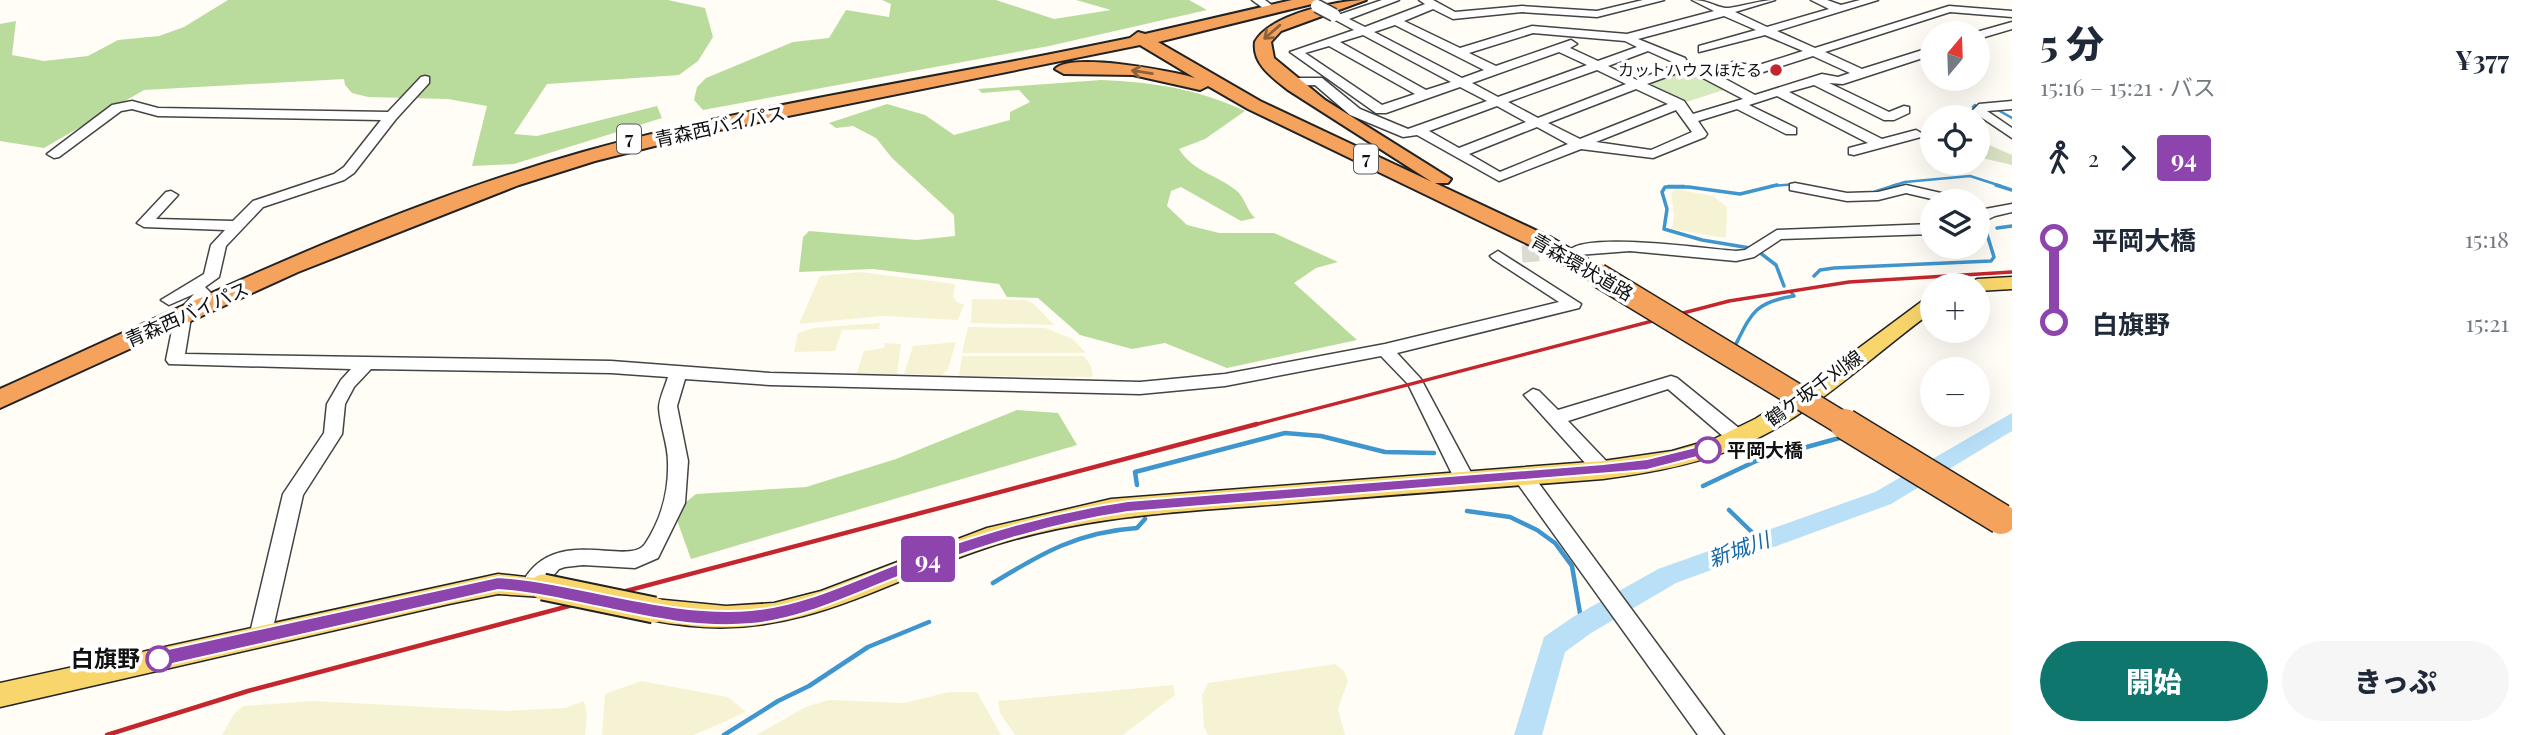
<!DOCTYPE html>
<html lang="ja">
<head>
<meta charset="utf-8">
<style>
	:root { --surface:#fff; --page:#f6f6f7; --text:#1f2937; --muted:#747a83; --accent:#0f766e }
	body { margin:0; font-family:"Playfair Display","Noto Sans JP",serif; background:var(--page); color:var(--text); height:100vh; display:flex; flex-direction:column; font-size:26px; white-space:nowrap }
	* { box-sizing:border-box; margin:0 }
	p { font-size:23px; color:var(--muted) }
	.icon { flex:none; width:38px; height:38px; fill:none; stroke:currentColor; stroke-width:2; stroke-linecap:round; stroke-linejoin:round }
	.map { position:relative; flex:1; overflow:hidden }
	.side { display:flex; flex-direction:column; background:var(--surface); width:525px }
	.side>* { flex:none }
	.badge { padding:0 14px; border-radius:5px; font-size:24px; line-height:46px }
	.needle { width:46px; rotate:19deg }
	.tools { position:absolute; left:1920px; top:21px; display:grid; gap:14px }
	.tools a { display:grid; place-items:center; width:70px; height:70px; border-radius:50%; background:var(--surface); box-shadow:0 7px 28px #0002; font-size:35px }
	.map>.badge { position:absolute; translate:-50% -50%; box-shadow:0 0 0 4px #fff }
	.legs { display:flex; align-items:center; gap:10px; height:77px; padding:0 28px; font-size:23px }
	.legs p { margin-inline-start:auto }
	.summary { display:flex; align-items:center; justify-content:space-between; height:119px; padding:0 28px }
	h1 { font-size:38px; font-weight:800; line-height:52px }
	.action { display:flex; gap:14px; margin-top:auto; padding:14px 28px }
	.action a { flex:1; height:80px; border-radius:42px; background:var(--accent); color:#fff; font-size:28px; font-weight:800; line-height:80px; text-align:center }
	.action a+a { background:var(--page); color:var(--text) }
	ul { padding:0 28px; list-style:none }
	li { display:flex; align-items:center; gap:24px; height:84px; font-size:26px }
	li i { display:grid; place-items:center; width:10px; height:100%; margin:0 9px; background:currentColor }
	li i::after { content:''; width:18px; height:18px; margin:-9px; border:5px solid; border-radius:50%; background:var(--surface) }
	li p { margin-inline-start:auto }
	li:first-child i { background:linear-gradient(#0000 50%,currentColor 0) }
	li:last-child i { background:linear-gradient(currentColor 50%,#0000 0) }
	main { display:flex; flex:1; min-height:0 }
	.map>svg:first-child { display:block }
	.farmland { fill:#f6f3d4 }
	.green { fill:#d5ebbd }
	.forest { fill:#b9dc9c }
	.cemetery { fill:#d9e3c4 }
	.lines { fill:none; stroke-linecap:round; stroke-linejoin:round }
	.stream-far2 { stroke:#3f96cf; stroke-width:2.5 }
	.stream-far1 { stroke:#3f96cf; stroke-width:3.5 }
	.stream { stroke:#3f96cf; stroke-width:4.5 }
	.river { fill:#b9e0f7; fill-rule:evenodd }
	.minor-tunnel { stroke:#dbdad3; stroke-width:17; stroke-dasharray:17 8; stroke-linecap:butt }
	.minor-casing { stroke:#444; stroke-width:3 }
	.major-casing { stroke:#222; stroke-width:3 }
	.highway-casing { stroke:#222; stroke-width:4 }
	.minor { fill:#fff; fill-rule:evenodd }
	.major { fill:#f9d66b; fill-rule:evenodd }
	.highway { fill:#f5a25d; fill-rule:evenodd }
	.rail-far1 { stroke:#c4262e; stroke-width:3.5 }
	.rail { stroke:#c4262e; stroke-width:4.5 }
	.minor-bridge-casing { stroke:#444; stroke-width:15; stroke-linecap:butt }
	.major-bridge-casing { stroke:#222; stroke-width:29; stroke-linecap:butt }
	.highway-bridge-far1-casing { stroke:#222; stroke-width:26; stroke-linecap:butt }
	.highway-bridge-casing { stroke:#222; stroke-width:33; stroke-linecap:butt }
	.minor-bridge { stroke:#fff; stroke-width:12 }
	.major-bridge { stroke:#f9d66b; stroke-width:25 }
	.highway-bridge-far1 { stroke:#f5a25d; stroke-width:23 }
	.highway-bridge { stroke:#f5a25d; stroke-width:30 }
	.oneway { stroke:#8e613b }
	.line-1 { fill:#8e44ad; stroke:#fff; stroke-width:2 }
	.poi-dot { fill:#c4262e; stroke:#fff; stroke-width:2.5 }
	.stop-1-dot { fill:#fff; stroke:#8e44ad; stroke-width:3.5 }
	.labels { text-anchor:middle; stroke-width:7; stroke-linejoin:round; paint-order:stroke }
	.far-poi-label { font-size:16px; fill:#111; stroke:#fff; text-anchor:end }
	.shield { fill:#fff; stroke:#585858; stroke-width:2 }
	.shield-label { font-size:18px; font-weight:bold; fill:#111 }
	.street-label { font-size:19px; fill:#111; stroke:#fff }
	.stop-label { font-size:19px; font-weight:bold; fill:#111; stroke:#fff; text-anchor:start }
	.water-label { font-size:21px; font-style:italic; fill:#1768a6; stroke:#fff }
	.near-stop-label { font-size:23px; font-weight:bold; fill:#111; stroke:#fff; text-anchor:end }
</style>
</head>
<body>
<main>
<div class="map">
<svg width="2012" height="735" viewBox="0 0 2012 735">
	<rect width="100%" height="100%" fill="#fffdf5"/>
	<!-- farmland -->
	<path class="farmland" d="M1675 189 1713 196 1727 207 1726 238 1672 229 1674 215 1671 193Z
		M860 272 955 284 953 297 958 303 964 304 958 320 881 316 799 324 820 276Z
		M972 299 1026 300 1034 304 1054 325 971 323Z
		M880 323 879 329 842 330 835 351 794 352 798 333 813 328Z
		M968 327 1045 328 1073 339 1086 353H962Z
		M956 342 948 369 942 375 904 374 913 346Z
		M885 343 901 344 897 374 856 375 864 351 884 348Z
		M962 356H1084L1091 366 1093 377 959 376Z
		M1335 664 1344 671 1348 681 1338 709 1345 735H1208L1204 727 1202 695 1208 683Z
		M641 681 728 697 746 712 694 735H602L605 694Z
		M1173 685 1175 695 1123 735H1015L1000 713 998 701Z
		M949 692H977L1001 735H756L806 707 829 700 904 703Z
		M313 701 505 711 565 708 584 701 587 714 585 735H222L234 714 243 706Z"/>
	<!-- green -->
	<path class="green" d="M1687 68 1730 88 1683 103 1645 84Z"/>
	<!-- forest -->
	<path class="forest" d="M228 0H668L705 8 713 37 698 61 679 75 547 84 514 134 537 136 657 106 662 118 514 164 472 166 487 106 448 99 368 97 352 93 345 85 344 79 144 90 44 148 0 141V24L16 21 12 55 44 61 88 56 118 40 159 36 184 27Z
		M882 0H996L1054 19 1111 10 1076 0H1189L1207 10 1049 46 703 110 694 100 697 87 706 78 793 42 829 38 846 10 889 17 891 4Z
		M1101 80C1152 82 1199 89 1245 111L1205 139 1179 149C1193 172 1218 175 1237 191 1245 198 1247 211 1255 218L1241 221 1181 187 1171 191 1167 206 1187 225 1219 233H1274L1338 262 1316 268 1294 283 1357 340 1227 368 1165 343 1132 349 1080 335 1038 298 1007 297 999 284 873 269 799 272 803 237 809 231 917 240 955 236 954 215 892 158 876 138 853 126 836 128 829 123 887 104 925 115 954 135 1010 120V112L1030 102 1019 90 982 93 978 89Z
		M1017 410 1058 413 1077 445 691 559 674 512 696 494 806 487 896 459Z"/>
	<!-- cemetery -->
	<path class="cemetery" d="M1978 140 2012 155V165L1978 157Z"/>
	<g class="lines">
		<!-- stream-far2 -->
		<path class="stream-far2" d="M1975 105 1973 107 1978 115 2000 130
			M1998 110 2012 118
			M1668 186H1684
			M1771 186 1797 184
			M1892 186 1905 182 1970 176 2001 186"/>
		<!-- stream-far1 -->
		<path class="stream-far1" d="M1996 185 2012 190
			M1875 192 1897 185
			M1997 228 2012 226
			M1750 248 1702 240 1664 229 1667 209 1662 192 1665 187H1689L1740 194 1777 185
			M1759 252 1776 265 1784 286
			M1814 276 1820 270 1834 268 1991 261 1994 257 1986 231
			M1734 348C1751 314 1754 302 1794 296L1791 292"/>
		<!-- stream -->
		<path class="stream" d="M1137 485 1135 472 1285 433 1321 436 1385 452 1434 453
			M1703 486 1756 461 1843 437
			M1729 510 1760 540
			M1467 511 1510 517 1537 530 1555 543 1572 566 1582 625
			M993 583C1042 553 1078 532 1137 528L1145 519
			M724 735 778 701 809 686 868 647 929 622"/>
		<!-- river -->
		<path class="river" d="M2012 413V431L1891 504 1676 583 1591 633 1565 652 1542 735H1514L1544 637 1573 617 1658 569 1875 492Z"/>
		<!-- minor-tunnel -->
		<path class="minor-tunnel" d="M1522 254 1567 251"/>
		<defs>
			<path id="minor" d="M1252 0H1265L1273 6 1263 8Z
				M1382 0H1399L1349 19 1365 27 1425 4 1419 0H1433L1455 12 1522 6 1597 11 1643 0H1664L1597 17 1522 12 1453 19 1433 9 1404 21 1460 48 1532 26 1627 34 1714 11 1692 0C1708 0 1713 6 1725 8 1733 9 1760 0 1775 0L1735 12 1767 27 1829 9 1811 0H1827L1841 5 1860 0H1878L1777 31 1815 48 1949 6 2012 11V17L1950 12 1825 52 1862 69 1932 47V55L1843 84 1829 83 1889 112 1904 106 1909 107V113L1894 120H1884L1814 85 1789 92 1882 139 1916 130 1923 134 1921 137 1854 155 1849 154V148L1868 143 1777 96 1749 105 1796 128V134H1786L1737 109 1698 121 1707 134 1705 137 1653 158 1581 149 1499 181 1417 135 1403 137 1350 115 1315 85 1290 86 1284 82 1290 78H1322L1360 109 1408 129 1487 101 1460 87 1386 113H1376L1290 52 1354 30 1330 17V13L1341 14ZM1724 16 1756 30 1699 46V52L1765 35 1803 51 1756 66 1733 62 1703 72V78L1743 99 1693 114 1684 101 1647 84 1688 69 1690 66 1685 58 1638 39ZM1395 25 1484 70 1462 78 1374 32ZM1533 33 1625 41 1637 47 1598 61 1570 48 1577 44 1571 40 1496 66 1469 53ZM1363 35 1451 82 1426 90 1340 42ZM1329 46 1415 94 1382 105 1305 53ZM1648 51 1677 64 1637 80 1608 66ZM1559 52 1587 65 1498 97 1472 83ZM1813 56 1850 73 1838 77 1822 74 1755 95 1718 75 1734 70 1757 74ZM1597 70 1626 84 1538 118 1508 102ZM1636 89 1668 104 1580 139 1548 123ZM1497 106 1526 122 1459 148 1429 131ZM1676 110 1692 132 1651 150 1596 142ZM1537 127 1568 144 1500 172 1469 154Z
				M2012 22V29L1978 39V33H1973Z
				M425 76 429 77V83L396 119 354 173 344 180 263 207 226 246 219 277 205 287 212 294 191 317 185 354 611 361 770 373 1140 382 1225 374 1385 344 1559 302 1493 259 1490 256 1498 251 1581 304 1579 308 1397 353 1421 379 1475 480 1472 485H1458L1455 480 1408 384 1381 356 1225 386 1140 394 770 385 685 379 677 406 688 461 685 503 658 558 635 568 583 565 565 567 559 569 540 591 532 594 524 591 521 585C553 522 628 568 645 544 661 520 669 491 668 462 668 444 660 426 659 408 659 399 665 387 668 377L611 373 371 369 354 387 345 404 342 434 303 495 271 637 268 644 260 646 252 644 249 637 283 494 324 433 327 404 341 380 351 369 169 364 166 360 175 315 194 294 169 305 161 300 204 274 211 245 225 230 144 227 137 223 166 192 171 191 178 195 156 219 233 221 253 201 334 174 344 167 381 120 158 116 132 109 121 111 59 157 54 158 47 154 112 105 132 101 158 108 388 112 421 77Z
				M2012 101V109L1987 111 2012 128V138L1972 111 1979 104Z
				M1795 183 1847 193 1878 192 1906 185 1963 198 1965 201H1940L1906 193 1878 200 1847 201 1790 190V184Z
				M2012 204V212L1995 216 1978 224V214L1985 209Z
				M1932 224V234L1781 239 1754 257 1736 261 1630 251 1578 255 1570 250C1588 232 1707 249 1736 251L1745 250 1777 230Z
				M1671 376 1677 378 1745 433 1747 438 1745 443H1731L1668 389 1568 421 1610 465 1613 470 1610 475H1596L1524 395 1533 389 1539 391 1558 410Z
				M1522 468 1529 470 1724 735H1698L1515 480 1512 475 1515 470Z"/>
			<path id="major" d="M2012 277V289L1978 291V285H1967L1977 279Z
				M1932 297V312C1870 357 1814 414 1743 445 1699 464 1651 473 1603 479 1496 487 1389 495 1281 504 1176 512 1075 516 974 552 878 586 797 637 692 626 676 624 660 623 645 618L641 610 645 602 654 599 726 606 774 603 821 591 987 528 1111 499 1603 461 1672 451 1714 439 1755 419 1805 388 1925 299Z
				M498 574 552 580 556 587 552 594 543 597 498 594 449 604 0 707V683Z"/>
			<path id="highway" d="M1292 0H1319L1316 3 1158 42 1260 101 1432 182 1288 90C1273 78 1252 64 1255 42 1269 15 1337 0 1366 0L1281 31 1271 42 1274 58 1325 100 1451 179 1448 183H1435L1550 237 1606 270 1609 275 1606 280H1590L1534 247 1248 109 1208 86 1200 90 1133 75 1064 74 1055 69C1071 52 1172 71 1195 78L1140 45 714 131 595 161 519 185 298 272 0 408V389C191 303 381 209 583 152 743 107 908 83 1071 50L1130 38 1138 32 1145 34Z"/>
		</defs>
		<!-- minor casing -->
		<use href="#minor" class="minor-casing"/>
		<!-- major casing -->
		<use href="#major" class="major-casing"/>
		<!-- highway casing -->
		<use href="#highway" class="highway-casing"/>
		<!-- minor -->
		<use href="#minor" class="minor"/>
		<!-- major -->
		<use href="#major" class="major"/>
		<!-- highway -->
		<use href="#highway" class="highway"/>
		<!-- rail-far1 -->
		<path class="rail-far1" d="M1250 426 1729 301 1849 282 2012 272"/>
		<!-- rail -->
		<path class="rail" d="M107 735 248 691 1257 424"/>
		<defs>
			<path id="minor-bridge" d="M1317 6 1334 15"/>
			<path id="major-bridge" d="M543 587 654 610"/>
			<path id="highway-bridge-far1" d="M1598 275 1847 426"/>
			<path id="highway-bridge" d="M1845 424 2001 519"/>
		</defs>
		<!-- minor-bridge casing -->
		<use href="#minor-bridge" class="minor-bridge-casing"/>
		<!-- major-bridge casing -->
		<use href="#major-bridge" class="major-bridge-casing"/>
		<!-- highway-bridge-far1 casing -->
		<use href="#highway-bridge-far1" class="highway-bridge-far1-casing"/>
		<!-- highway-bridge casing -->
		<use href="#highway-bridge" class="highway-bridge-casing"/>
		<!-- minor-bridge -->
		<use href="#minor-bridge" class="minor-bridge"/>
		<!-- major-bridge -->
		<use href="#major-bridge" class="major-bridge"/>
		<!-- highway-bridge-far1 -->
		<use href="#highway-bridge-far1" class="highway-bridge-far1"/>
		<!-- highway-bridge -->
		<use href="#highway-bridge" class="highway-bridge"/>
	</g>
	<!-- one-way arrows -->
	<defs><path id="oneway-shaft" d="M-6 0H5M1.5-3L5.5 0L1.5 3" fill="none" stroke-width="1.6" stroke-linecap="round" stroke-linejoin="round" transform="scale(1.75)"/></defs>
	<g class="oneway">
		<use href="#oneway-shaft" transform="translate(1272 32) rotate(139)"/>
		<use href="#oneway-shaft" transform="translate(1142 72) rotate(-171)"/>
	</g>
	<!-- line-1 -->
	<path class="line-1" d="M1708 444 1713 446V453L1647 470 1128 512C1043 525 977 548 898 577 851 595 801 620 751 624 666 632 582 596 498 590L159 667 150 659 159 651 498 577C582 583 666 617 751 610 803 606 854 580 902 562 979 534 1047 513 1128 501L1603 464 1647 459Z"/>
	<!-- markers -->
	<circle class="poi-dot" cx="1776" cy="70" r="7"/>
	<g class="stop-1-dot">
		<circle cx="1708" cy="450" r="12"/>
		<circle cx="159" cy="659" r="12"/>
	</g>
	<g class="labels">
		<!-- far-poi labels -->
		<g class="far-poi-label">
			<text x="1762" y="76">カットハウスほたる</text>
		</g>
		<!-- shield labels -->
		<g class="shield">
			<rect x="617" y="124.5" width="24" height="29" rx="5"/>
			<rect x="1354" y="144.5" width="24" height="29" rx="5"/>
		</g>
		<g class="shield-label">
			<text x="629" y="145">7</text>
			<text x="1366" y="165">7</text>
		</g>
		<!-- street labels -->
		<g class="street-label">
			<text transform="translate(720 126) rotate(-12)" y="7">青森西バイパス</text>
			<text transform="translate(1582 267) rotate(30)" y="7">青森環状道路</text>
			<text transform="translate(187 314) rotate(-24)" y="7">青森西バイパス</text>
			<text transform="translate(1814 388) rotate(-36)" y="7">鶴ケ坂千刈線</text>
		</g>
		<!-- stop labels -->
		<g class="stop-label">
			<text x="1727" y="457">平岡大橋</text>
		</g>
		<!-- water labels -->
		<g class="water-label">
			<text transform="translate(1739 550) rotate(-20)" y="7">新城川</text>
		</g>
		<!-- near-stop labels -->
		<g class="near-stop-label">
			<text x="140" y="667">白旗野</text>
		</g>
	</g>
</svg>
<div class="tools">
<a><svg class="needle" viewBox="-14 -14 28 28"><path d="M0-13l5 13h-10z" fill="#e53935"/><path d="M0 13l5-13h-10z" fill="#747a83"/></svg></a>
<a><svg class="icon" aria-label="locate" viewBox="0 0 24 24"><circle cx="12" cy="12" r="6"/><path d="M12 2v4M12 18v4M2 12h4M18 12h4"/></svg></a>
<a><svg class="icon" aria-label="layers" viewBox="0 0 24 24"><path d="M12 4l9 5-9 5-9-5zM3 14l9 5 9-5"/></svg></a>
<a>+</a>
<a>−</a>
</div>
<b class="badge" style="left:928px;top:559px;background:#8e44ad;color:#fff">94</b>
</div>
<section class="side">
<div class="summary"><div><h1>5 分</h1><p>15:16 – 15:21 · バス</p></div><b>¥377</b></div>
<div class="legs"><svg class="icon" aria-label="walk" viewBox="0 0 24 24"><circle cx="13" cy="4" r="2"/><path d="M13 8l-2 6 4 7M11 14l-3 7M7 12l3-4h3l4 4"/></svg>2<svg class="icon" aria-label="forward" viewBox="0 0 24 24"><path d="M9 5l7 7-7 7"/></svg><b class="badge" style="background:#8e44ad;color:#fff">94</b></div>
<ul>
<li><i style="color:#8e44ad"></i><b>平岡大橋</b><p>15:18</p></li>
<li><i style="color:#8e44ad"></i><b>白旗野</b><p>15:21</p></li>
</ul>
<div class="action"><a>開始</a><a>きっぷ</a></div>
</section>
</main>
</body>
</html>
